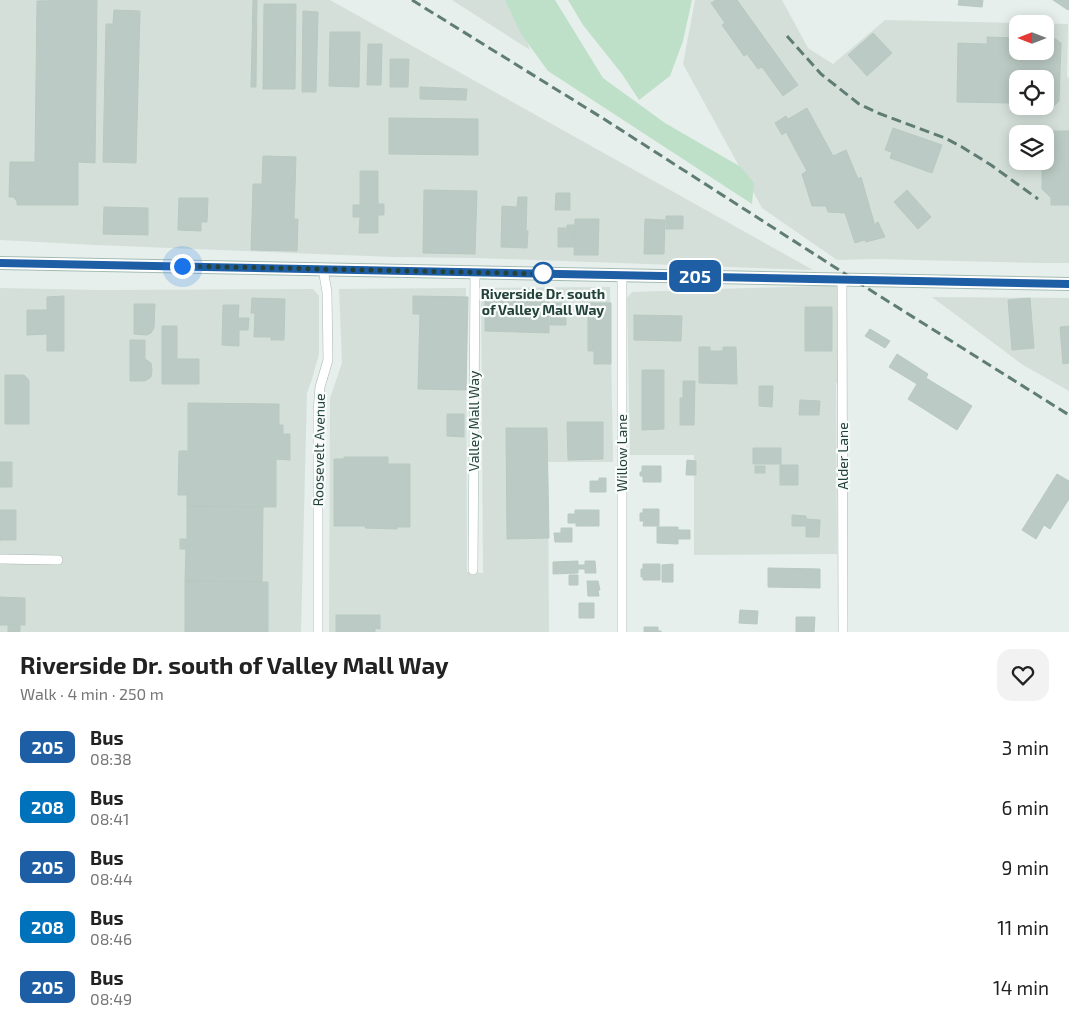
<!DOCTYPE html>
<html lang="en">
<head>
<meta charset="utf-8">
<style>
	:root { --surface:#fff; --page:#f2f2f2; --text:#222; --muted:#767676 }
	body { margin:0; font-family:"Exo 2",sans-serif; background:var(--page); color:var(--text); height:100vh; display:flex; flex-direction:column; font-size:19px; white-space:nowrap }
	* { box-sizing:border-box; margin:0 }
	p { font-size:16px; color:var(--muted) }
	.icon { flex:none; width:28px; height:28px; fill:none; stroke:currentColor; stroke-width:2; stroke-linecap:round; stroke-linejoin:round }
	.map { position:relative; height:632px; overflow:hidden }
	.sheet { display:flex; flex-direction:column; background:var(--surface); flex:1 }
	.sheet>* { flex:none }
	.badge { padding:0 10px; border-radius:8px; font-size:18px; line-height:32px }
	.needle { width:32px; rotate:270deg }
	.controls { position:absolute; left:1009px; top:15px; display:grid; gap:10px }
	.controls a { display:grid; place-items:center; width:45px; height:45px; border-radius:10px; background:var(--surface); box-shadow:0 2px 12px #0003; font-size:25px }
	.you { position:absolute; width:25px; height:25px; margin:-12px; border:4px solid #fff; border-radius:50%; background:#1a73e8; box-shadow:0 0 0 8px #1a73e833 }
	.map>.badge { position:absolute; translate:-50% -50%; box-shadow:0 0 0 2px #fff }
	.round { display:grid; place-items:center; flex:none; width:52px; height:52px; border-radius:15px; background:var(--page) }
	.overview { display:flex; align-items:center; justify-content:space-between; height:85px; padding:0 20px }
	h1 { font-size:24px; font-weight:700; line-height:38px }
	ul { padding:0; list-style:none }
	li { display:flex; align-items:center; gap:15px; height:60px; padding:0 20px }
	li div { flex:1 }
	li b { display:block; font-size:19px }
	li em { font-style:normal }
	li .badge { min-width:55px; font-weight:700; text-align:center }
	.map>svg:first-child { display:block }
	.built { fill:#d4dfda; fill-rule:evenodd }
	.green { fill:#bfe0c8 }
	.building { fill:#bbcac4; stroke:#b8c9c2; fill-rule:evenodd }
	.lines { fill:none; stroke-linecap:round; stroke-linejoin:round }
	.street-casing { stroke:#a8b8b2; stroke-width:10 }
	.secondary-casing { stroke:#a4bbb3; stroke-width:14 }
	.street { stroke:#fff; stroke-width:9 }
	.secondary { stroke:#fff; stroke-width:12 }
	.rail { stroke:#5f7d75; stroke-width:3; stroke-dasharray:10 5; stroke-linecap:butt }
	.line-casing { stroke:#fff; stroke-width:11 }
	.line { stroke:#1e5ea5; stroke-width:8 }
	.walk { stroke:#24423a; stroke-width:5; stroke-dasharray:0 9 }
	.stop-dot { fill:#fff; stroke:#1e5ea5; stroke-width:2.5 }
	.labels { text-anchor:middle; stroke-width:4.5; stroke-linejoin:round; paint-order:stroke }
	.stop-label { font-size:14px; font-weight:bold; fill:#24423a; stroke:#f7fbf9 }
	.street-label { font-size:14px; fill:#24423a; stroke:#f7fbf9 }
</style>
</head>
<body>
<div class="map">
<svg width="1069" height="632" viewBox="0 0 1069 632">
	<rect width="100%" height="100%" fill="#e6efeb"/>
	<!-- built -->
	<path class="built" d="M0 0H330L813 270 477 258 392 257 96 245 0 240Z
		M452 0H513L530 50Z
		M695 0H782L808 48 833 64 885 20 1068 24 1067 77 1069 78V263H1040L876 259 837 260 762 208 683 64ZM1018 24H1045V51H1018ZM1018 79H1045V106H1018ZM1018 134H1045V161H1018Z
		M840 285 842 383H836L837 554 694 555V455H630L627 298 632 292Z
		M610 287 613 462H548L549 632H329L330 398 342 363 339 289 466 288 467 572 483 573 481 288Z
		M0 288 99 290 313 289 319 296V354L312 379 307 393 301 632H0Z
		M932 297 1069 298V391L1023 365Z"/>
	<!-- green -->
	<path class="green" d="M505 0H555L603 78 665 123 741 167 754 183 752 204 548 71 521 34Z
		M568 0H692L683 41 670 76 639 100 622 74 583 25Z"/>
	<!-- building -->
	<path class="building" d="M75 0H97L95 163 78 162V205H17V201L13 197H9L10 162H35L37 1Z
		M253 0H257L256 87H251Z
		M716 0H737L798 85 783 96 762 67 758 69 747 54 744 56 722 25 725 23 711 3Z
		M959 0H983L982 7 958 5Z
		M1053 0H1069V9L1068 10Z
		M264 4H296L295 89H263Z
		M114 10 140 11 136 163 103 162 106 24H113Z
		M303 11 318 12 316 92H302Z
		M330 32H360L359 87 329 86Z
		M873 33 892 53 867 76 848 55Z
		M987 37 1018 38V51H1045V38H1054L1061 43 1059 101 1053 107H1010L1011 103 957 102 958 43 987 44ZM1018 79H1045V106H1018Z
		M368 44H382L381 85H367Z
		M390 59H409L408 87H390Z
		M420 87 467 89 466 100 420 99Z
		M807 108 833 156 846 150 858 179 861 177 875 226 876 225V223L878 222 885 237 866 242 865 240 855 243 845 213 828 212 826 206H812L802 174 807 171 786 132 782 135 775 123 786 116 788 119Z
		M389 118 478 119V155L389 154Z
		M893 128 942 145 932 173 890 158 892 152 885 150Z
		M1041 131H1069V205H1051V198L1042 189V161H1045V134H1041Z
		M263 156 296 157 294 219H298L297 251 251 250 253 184H262Z
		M360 171H378V204H384V215H378V233H359L360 217H353V205H360Z
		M424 190 477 191 475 254 423 253Z
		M907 190 931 217 918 229 894 202Z
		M556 193H570V210H555Z
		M518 197H527L526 231H528L527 248 501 247 502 206 517 207Z
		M179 198H208L207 222H201V231L178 230Z
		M104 207 148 208V235L103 234Z
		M666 216H683V229H666Z
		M575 219H599L598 255H574Z
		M645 219 665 220 664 254H644Z
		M567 225H574V247H558V228H567Z
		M64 296V351H47V334L27 335V310H47V297Z
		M413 296 468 297 466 390 418 389 420 314H413Z
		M252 298 285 299 284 340H271V337H254L255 313H251Z
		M1030 298 1034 348 1012 350 1008 300Z
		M485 301 549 302V333L485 331Z
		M551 303H566V325H550Z
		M588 303H611V364H594V351H588Z
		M134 304H155L154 328 151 333 147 335 134 334Z
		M223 305H239L238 318H249L248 330H239V346L222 345Z
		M805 307H832V351H805Z
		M634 315 682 316 681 341 634 340Z
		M162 326H177V359H199V384H162Z
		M1069 326V363L1063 364 1060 327Z
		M870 329 890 341 885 348 865 336Z
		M130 340H145V359L151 363 152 370 151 377 145 381H130Z
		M699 347H710V351H723V347H736L737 384 699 383Z
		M897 354 928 374 926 378 972 406 957 430 908 399 917 384 889 367Z
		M642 370H664V429L642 430Z
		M5 375H24L29 380V424H5Z
		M683 381H695L694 425H680V398H683Z
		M759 386H773L772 407 759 406Z
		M800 400 820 401 819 415H799Z
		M188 403 279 404V425H283V434H290V460L276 459V507L187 506V495H178L179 451H188Z
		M447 414H464V437L447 436Z
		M567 422H603V459L568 460Z
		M506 428H547L549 538 507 539Z
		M753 448H781V464H753Z
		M344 457H388V464H410V527H397V529L365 528 366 526H334V459H344Z
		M687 460 696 461V475H686Z
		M0 462H12V487H0Z
		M780 465H798V485H780Z
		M642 466H661V482H643V476H640V472H642Z
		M755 466H765V473H755Z
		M1057 474 1069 481V499L1050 529 1044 525 1036 539 1022 530Z
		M599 478H606V492H590V481H599Z
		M187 506 263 507 262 582 185 581 186 549H180V539H187Z
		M643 509H659V526H643L644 521H640V513H643Z
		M0 510H16V540H0V541Z
		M575 510H599V526H576V523H568V514H575Z
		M792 515 806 516V519L820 520 819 537H806V526H792Z
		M657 527H678V530H690V539H678V544L657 543Z
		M561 528H572V542H555L554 533H561Z
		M578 561V565H585V561H595L596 573H585V569H578V573L553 574V562Z
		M643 564H660V580H643V577H641V569H643Z
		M673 564V582H662V565Z
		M768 568 820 569V588L768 587Z
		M569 575H578V585H569Z
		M185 581 268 582V632H185Z
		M587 581H598L600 590H598L599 596H588Z
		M0 597 25 598V625H0Z
		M579 603H594V618H579Z
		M740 610 758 611 757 624 739 623Z
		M336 615H380V629L375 628V632H336Z
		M796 617H815L814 632H796Z
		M8 625H20V632H8Z
		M644 627H658V631H661V632H644Z"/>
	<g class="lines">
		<defs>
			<path id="street" d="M622 275V632
				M842 279 843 632
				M0 559 58 560
				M473 570 475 272
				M318 632V411L320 387 328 360 327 292 323 269"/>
			<path id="secondary" d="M0 263 1069 284"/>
		</defs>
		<!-- street casing -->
		<use href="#street" class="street-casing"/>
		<!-- secondary casing -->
		<use href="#secondary" class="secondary-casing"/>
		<!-- street -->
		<use href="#street" class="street"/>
		<!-- secondary -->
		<use href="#secondary" class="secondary"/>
		<!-- rail -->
		<path class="rail" d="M412 0 604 119 878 295 1069 415
			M787 36 821 74 859 104 878 113 945 138 962 147 991 165 1038 199"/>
	</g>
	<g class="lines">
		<defs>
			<path id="line" d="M0 263 1069 284"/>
		</defs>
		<!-- line casing -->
		<use href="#line" class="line-casing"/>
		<!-- line -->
		<use href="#line" class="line"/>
		<!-- walk -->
		<path class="walk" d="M182 266 549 274 543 273"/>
	</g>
	<!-- markers -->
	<circle class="stop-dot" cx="543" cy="273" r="10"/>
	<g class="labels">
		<!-- stop labels -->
		<g class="stop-label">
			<text x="543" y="299">Riverside Dr. south<tspan x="543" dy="16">of Valley Mall Way</tspan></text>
		</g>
		<!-- street labels -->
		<g class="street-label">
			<text transform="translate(474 421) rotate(-90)" y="5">Valley Mall Way</text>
			<text transform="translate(319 450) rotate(-89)" y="5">Roosevelt Avenue</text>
			<text transform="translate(622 453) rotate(-90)" y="5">Willow Lane</text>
			<text transform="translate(843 456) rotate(-90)" y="5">Alder Lane</text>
		</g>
	</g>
</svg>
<div class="controls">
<a><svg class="needle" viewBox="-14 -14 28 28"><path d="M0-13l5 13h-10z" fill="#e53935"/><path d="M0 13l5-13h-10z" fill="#767676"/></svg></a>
<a><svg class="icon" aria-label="locate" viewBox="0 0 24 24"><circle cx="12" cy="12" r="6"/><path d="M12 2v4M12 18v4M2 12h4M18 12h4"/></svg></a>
<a><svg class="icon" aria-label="layers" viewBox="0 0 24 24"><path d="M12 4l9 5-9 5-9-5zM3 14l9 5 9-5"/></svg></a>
</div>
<div class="you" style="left:182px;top:266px"></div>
<b class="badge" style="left:695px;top:276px;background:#1e5ea5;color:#fff">205</b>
</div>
<section class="sheet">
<div class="overview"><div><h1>Riverside Dr. south of Valley Mall Way</h1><p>Walk · 4 min · 250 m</p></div><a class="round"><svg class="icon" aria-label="heart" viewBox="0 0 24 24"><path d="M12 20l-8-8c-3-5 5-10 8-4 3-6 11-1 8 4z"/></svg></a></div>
<ul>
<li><span class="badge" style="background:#1e5ea5;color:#fff">205</span><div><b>Bus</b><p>08:38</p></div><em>3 min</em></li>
<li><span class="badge" style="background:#0072bc;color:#fff">208</span><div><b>Bus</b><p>08:41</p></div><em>6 min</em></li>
<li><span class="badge" style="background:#1e5ea5;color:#fff">205</span><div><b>Bus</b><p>08:44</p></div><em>9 min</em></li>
<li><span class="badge" style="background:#0072bc;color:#fff">208</span><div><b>Bus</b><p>08:46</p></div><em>11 min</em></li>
<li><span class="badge" style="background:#1e5ea5;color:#fff">205</span><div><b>Bus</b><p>08:49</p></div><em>14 min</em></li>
</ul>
</section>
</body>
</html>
